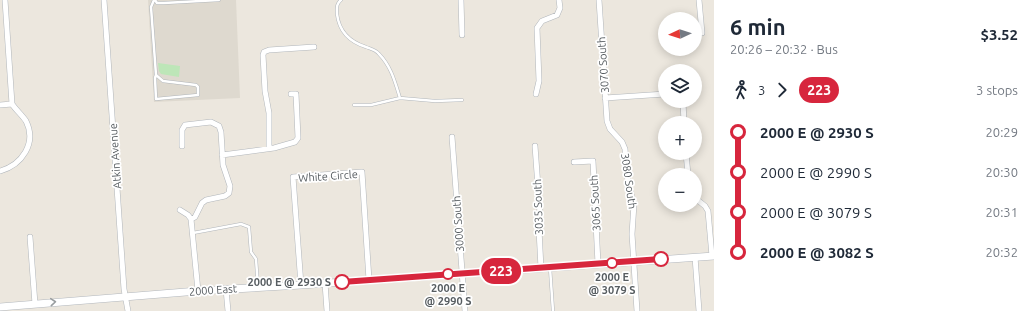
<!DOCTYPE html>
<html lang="en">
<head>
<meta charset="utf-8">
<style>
	:root { --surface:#fff; --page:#f2f2f3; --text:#1f2937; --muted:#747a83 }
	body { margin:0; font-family:Ubuntu,sans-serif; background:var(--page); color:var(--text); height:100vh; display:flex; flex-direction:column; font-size:15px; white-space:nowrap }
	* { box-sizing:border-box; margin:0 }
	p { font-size:13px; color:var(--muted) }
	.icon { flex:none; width:22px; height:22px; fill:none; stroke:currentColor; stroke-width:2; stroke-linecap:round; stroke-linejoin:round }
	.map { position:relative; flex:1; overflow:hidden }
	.side { display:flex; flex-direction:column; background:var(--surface); width:320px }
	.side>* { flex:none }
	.badge { padding:0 8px; border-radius:13px; font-size:14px; line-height:26px }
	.needle { width:26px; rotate:266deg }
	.tools { position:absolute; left:658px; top:12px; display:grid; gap:8px }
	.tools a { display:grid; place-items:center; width:44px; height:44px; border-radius:50%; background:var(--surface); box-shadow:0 2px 10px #0003; font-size:20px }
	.map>.badge { position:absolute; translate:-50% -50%; box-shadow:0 0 0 2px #fff }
	.legs { display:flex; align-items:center; gap:6px; height:44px; padding:0 16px; font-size:13px }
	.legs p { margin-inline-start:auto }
	.summary { display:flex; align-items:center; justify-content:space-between; height:68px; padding:0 16px }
	h1 { font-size:22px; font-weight:700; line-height:30px }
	ul { padding:0 16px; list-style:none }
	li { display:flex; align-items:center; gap:14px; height:40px; font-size:15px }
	li i { display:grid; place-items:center; width:6px; height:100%; margin:0 5px; background:currentColor }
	li i::after { content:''; width:10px; height:10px; margin:-5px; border:3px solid; border-radius:50%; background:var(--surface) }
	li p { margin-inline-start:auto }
	li:first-child i { background:linear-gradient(#0000 50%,currentColor 0) }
	li:last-child i { background:linear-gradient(currentColor 50%,#0000 0) }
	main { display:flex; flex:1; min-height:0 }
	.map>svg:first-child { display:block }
	.education { fill:#ded9cf }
	.green { fill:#bde6b8 }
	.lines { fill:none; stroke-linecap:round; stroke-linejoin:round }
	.lane-casing { stroke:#b1b6bb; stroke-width:3.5 }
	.street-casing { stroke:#b1b6bb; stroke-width:6 }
	.secondary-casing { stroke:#b2b7bd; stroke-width:8 }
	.lane { stroke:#fff; stroke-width:2.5 }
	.street { stroke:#fff; stroke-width:5 }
	.secondary { stroke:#fff; stroke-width:7 }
	.oneway { stroke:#9a9ea0 }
	.line-1-casing { stroke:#fff; stroke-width:9 }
	.line-1 { stroke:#d7263d; stroke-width:6 }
	.stop-1-dot { fill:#fff; stroke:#d7263d; stroke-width:2 }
	.labels { text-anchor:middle; stroke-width:3.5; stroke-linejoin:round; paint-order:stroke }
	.street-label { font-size:11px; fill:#575d61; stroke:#fff }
	.stop-label { font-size:11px; font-weight:bold; fill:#575d61; stroke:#fff }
</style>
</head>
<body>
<main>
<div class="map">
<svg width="714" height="311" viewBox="0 0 714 311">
	<rect width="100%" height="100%" fill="#ece7de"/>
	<!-- education -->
	<path class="education" d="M148 0H236L240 98 154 102Z"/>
	<!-- green -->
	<path class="green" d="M158 63 180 66 179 77 161 74 159 71Z"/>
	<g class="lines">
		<defs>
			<path id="lane" d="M154 0 151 7 156 75 155 78 156 99 198 95V87L196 85 163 81 156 75
				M155 0 157 3H164L219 0
				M341 0C336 4 337 8 337 14 339 31 350 42 366 47 371 49 376 50 379 54 391 66 395 82 400 98
				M354 105H371L400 98 435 101 462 100
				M193 233 241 224 249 227 251 252 256 259 258 287
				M550 268 553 311"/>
			<path id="street" d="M5 0 12 104
				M104 0 124 289 128 311
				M461 0 462 35
				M599 0 607 121 610 129 622 142 625 149 628 183 634 204 632 234 637 311
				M699 0 702 33
				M536 94 539 81 537 28 542 21 557 15 560 8 559 0
				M605 98 665 94
				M683 101 684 123
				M0 105 12 104
				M452 137 465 311
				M182 146V130L185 125 211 122 219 126 221 132 223 165 230 186 229 193 225 196 206 200 202 203 195 217 191 219
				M535 146 540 214 539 230 541 268
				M269 148V113L265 91 263 55 264 52 269 50 314 47
				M686 153 688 175
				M222 155 274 148 295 142 298 138 296 94H291
				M574 162 593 161 598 264
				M0 171C22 165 37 143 26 121 22 115 16 110 12 104
				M695 198 705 206 708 211 712 256
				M180 210 188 215 191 219 198 291
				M30 237 35 304
				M695 257 699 311
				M325 283 327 311
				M301 285 293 177 362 172 369 280
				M226 289 228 311"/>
			<path id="secondary" d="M0 307 198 291 301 285 714 256"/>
		</defs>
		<!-- lane casing -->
		<use href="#lane" class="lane-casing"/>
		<!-- street casing -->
		<use href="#street" class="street-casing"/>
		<!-- secondary casing -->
		<use href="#secondary" class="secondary-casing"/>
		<!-- lane -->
		<use href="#lane" class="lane"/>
		<!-- street -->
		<use href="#street" class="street"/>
		<!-- secondary -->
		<use href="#secondary" class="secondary"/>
	</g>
	<!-- one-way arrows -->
	<defs><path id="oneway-chevron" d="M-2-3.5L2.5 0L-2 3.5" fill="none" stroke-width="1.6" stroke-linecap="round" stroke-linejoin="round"/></defs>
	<use class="oneway" href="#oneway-chevron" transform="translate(53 302) rotate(-5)"/>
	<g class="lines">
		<defs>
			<path id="line-1" d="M342 282 661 259"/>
		</defs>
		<!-- line-1 casing -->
		<use href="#line-1" class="line-1-casing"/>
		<!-- line-1 -->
		<use href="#line-1" class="line-1"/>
	</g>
	<!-- markers -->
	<g class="stop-1-dot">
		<circle cx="661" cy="259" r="7"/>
		<circle cx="612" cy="263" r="5"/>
		<circle cx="448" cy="274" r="5"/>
		<circle cx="342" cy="282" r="7"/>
	</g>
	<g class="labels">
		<!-- street labels -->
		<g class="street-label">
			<text transform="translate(603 65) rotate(-94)" y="4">3070 South</text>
			<text transform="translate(115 156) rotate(-94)" y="4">Atkin Avenue</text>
			<text transform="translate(328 176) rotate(-4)" y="4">White Circle</text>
			<text transform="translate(629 181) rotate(82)" y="4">3080 South</text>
			<text transform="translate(595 203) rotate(-93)" y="4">3065 South</text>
			<text transform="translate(538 207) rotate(-92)" y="4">3035 South</text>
			<text transform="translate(458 224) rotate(-94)" y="4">3000 South</text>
			<text transform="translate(213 290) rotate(-4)" y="4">2000 East</text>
		</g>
		<!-- stop labels -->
		<g class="stop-label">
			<text x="612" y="281">2000 E<tspan x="612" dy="13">@ 3079 S</tspan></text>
			<text x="331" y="286" text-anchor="end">2000 E @ 2930 S</text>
			<text x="448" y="292">2000 E<tspan x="448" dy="13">@ 2990 S</tspan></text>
		</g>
	</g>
</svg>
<div class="tools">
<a><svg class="needle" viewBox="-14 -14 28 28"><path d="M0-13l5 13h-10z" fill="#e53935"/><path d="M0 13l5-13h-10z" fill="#747a83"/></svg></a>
<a><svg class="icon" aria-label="layers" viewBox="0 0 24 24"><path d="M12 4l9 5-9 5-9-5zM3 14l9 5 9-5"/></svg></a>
<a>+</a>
<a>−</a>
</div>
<b class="badge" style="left:501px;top:271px;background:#d7263d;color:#fff">223</b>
</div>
<section class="side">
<div class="summary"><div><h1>6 min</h1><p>20:26 – 20:32 · Bus</p></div><b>$3.52</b></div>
<div class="legs"><svg class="icon" aria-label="walk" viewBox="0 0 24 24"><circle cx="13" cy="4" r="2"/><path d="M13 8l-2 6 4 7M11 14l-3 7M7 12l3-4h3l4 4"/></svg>3<svg class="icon" aria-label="forward" viewBox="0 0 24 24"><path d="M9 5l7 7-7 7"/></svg><b class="badge" style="background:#d7263d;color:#fff">223</b><p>3 stops</p></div>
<ul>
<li><i style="color:#d7263d"></i><b>2000 E @ 2930 S</b><p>20:29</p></li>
<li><i style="color:#d7263d"></i><span>2000 E @ 2990 S</span><p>20:30</p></li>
<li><i style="color:#d7263d"></i><span>2000 E @ 3079 S</span><p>20:31</p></li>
<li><i style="color:#d7263d"></i><b>2000 E @ 3082 S</b><p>20:32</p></li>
</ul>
</section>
</main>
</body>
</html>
